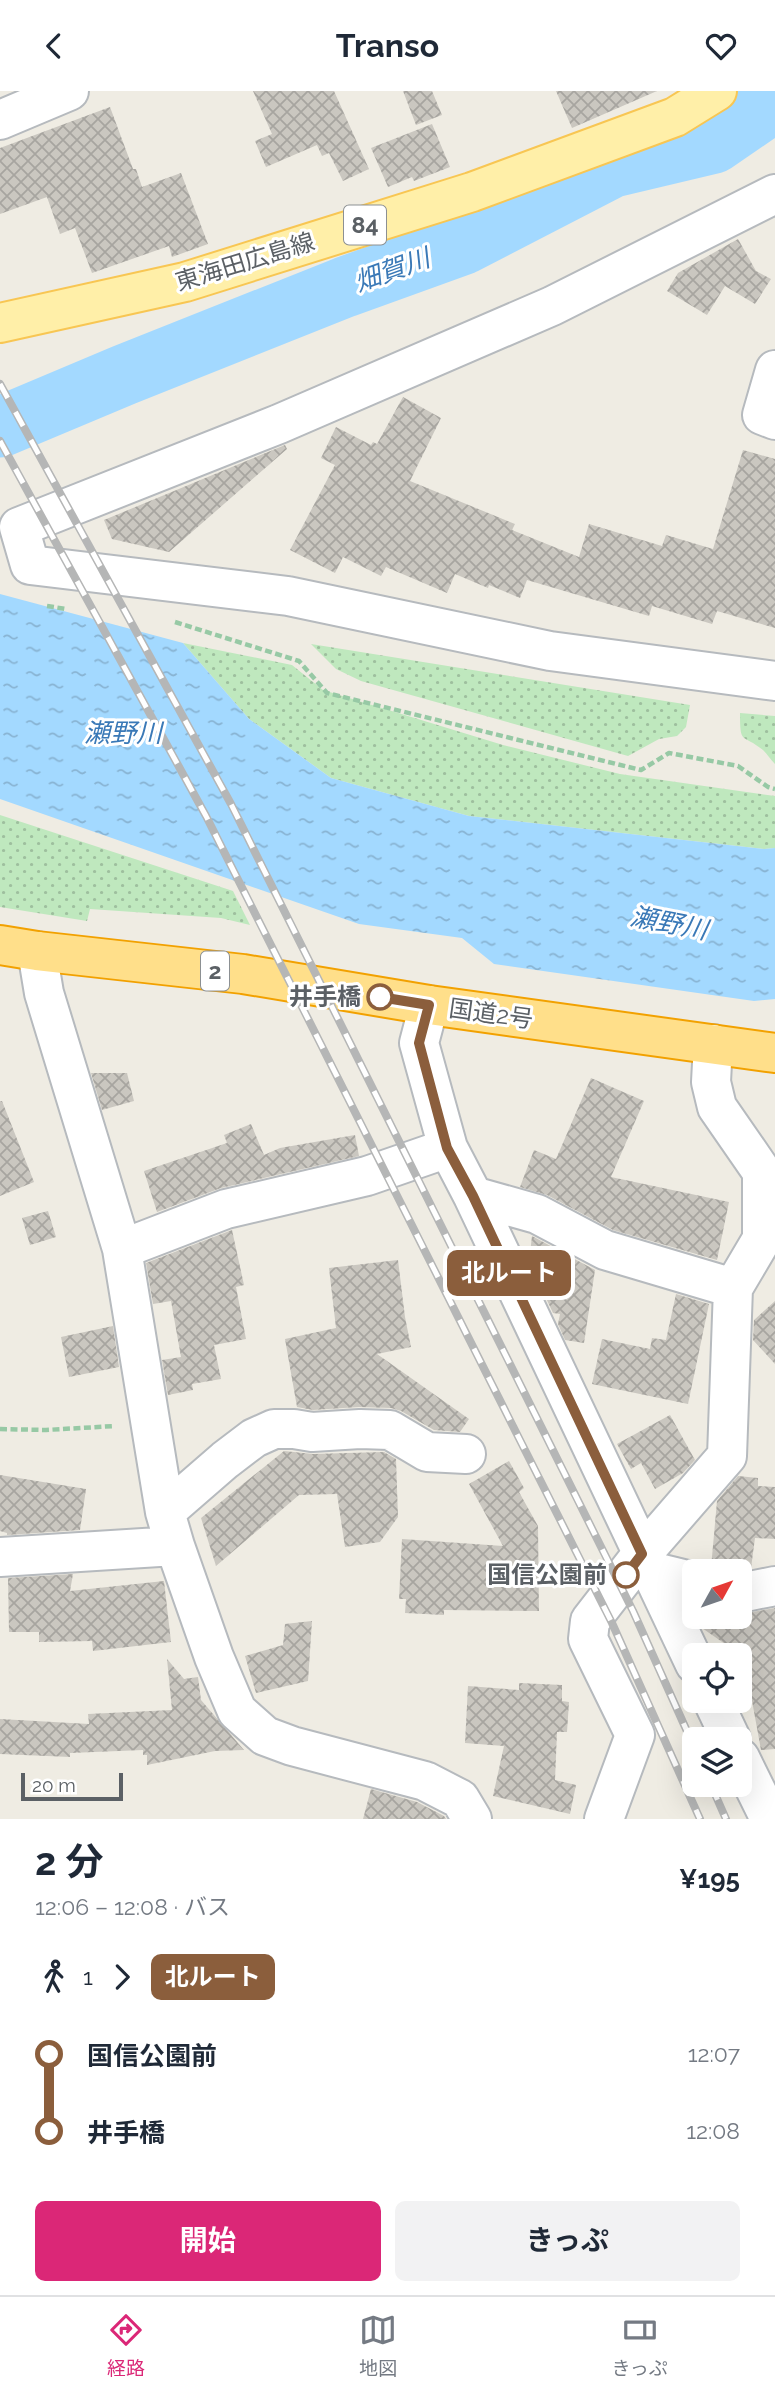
<!DOCTYPE html>
<html lang="ja">
<head>
<meta charset="utf-8">
<style>
	:root { --surface:#fff; --page:#f2f2f3; --text:#1f2937; --muted:#747a83; --line:#e0e1e3; --accent:#db2777 }
	body { margin:0; font-family:Raleway,"Noto Sans JP",sans-serif; background:var(--page); color:var(--text); height:100vh; display:flex; flex-direction:column; font-size:26px; white-space:nowrap }
	* { box-sizing:border-box; margin:0 }
	p { font-size:23px; color:var(--muted) }
	.icon { flex:none; width:38px; height:38px; fill:none; stroke:currentColor; stroke-width:2; stroke-linecap:round; stroke-linejoin:round }
	.map { position:relative; height:1728px; overflow:hidden }
	.drawer { display:flex; flex-direction:column; background:var(--surface); flex:1 }
	.drawer>* { flex:none }
	.badge { padding:0 14px; border-radius:10px; font-size:24px; line-height:46px }
	.needle { width:46px; rotate:50deg }
	.controls { position:absolute; left:682px; top:1468px; display:grid; gap:14px }
	.controls a { display:grid; place-items:center; width:70px; height:70px; border-radius:10px; background:var(--surface); box-shadow:0 7px 28px #0002; font-size:35px }
	.scale { position:absolute; left:21px; bottom:18px; width:102px; box-sizing:border-box; padding-left:7px; border:4px solid #5b6065; border-top:0; font-size:19px; line-height:24px; white-space:nowrap; color:#5b6065; -webkit-text-stroke:5px #fff; paint-order:stroke }
	.map>.badge { position:absolute; translate:-50% -50%; box-shadow:0 0 0 4px #fff }
	.legs { display:flex; align-items:center; gap:10px; height:77px; padding:0 35px; font-size:23px }
	.legs p { margin-inline-start:auto }
	.summary { display:flex; align-items:center; justify-content:space-between; height:119px; padding:0 35px }
	h1 { font-size:38px; font-weight:700; line-height:52px }
	.button { display:flex; gap:14px; margin-top:auto; padding:14px 35px }
	.button a { flex:1; height:80px; border-radius:10px; background:var(--accent); color:#fff; font-size:28px; font-weight:700; line-height:80px; text-align:center }
	.button a+a { background:var(--page); color:var(--text) }
	ul { padding:0 35px; list-style:none }
	li { display:flex; align-items:center; gap:24px; height:77px; font-size:26px }
	li i { display:grid; place-items:center; width:10px; height:100%; margin:0 9px; background:currentColor }
	li i::after { content:''; width:18px; height:18px; margin:-9px; border:5px solid; border-radius:50%; background:var(--surface) }
	li p { margin-inline-start:auto }
	li:first-child i { background:linear-gradient(#0000 50%,currentColor 0) }
	li:last-child i { background:linear-gradient(currentColor 50%,#0000 0) }
	header { display:flex; justify-content:space-between; align-items:center; height:91px; padding:0 35px; background:var(--surface); font-size:32px; font-weight:700 }
	.tabs { display:flex; justify-content:space-around; align-items:center; height:98px; border-top:2px solid var(--line); background:var(--surface); font-size:19px; color:var(--muted) }
	.tabs a { display:grid; justify-items:center; gap:4px }
	.tabs .on { color:var(--accent) }
	.map>svg:first-child { display:block }
	.grass { fill:url(#grass-dots) }
	.water { fill:url(#water-ripples) }
	.lines { fill:none; stroke-linecap:round; stroke-linejoin:round }
	.river { stroke:#a3d9ff; stroke-width:61 }
	.building { fill:url(#building-cross-hatch) }
	.minor-casing { stroke:#b6babe; stroke-width:42 }
	.major-casing { stroke:#f8c653; stroke-width:42 }
	.highway-casing { stroke:#f2a100; stroke-width:42 }
	.path { stroke:#97c9a5; stroke-width:4.5; stroke-dasharray:7 3.5; stroke-linecap:butt }
	.minor { stroke:#fff; stroke-width:38 }
	.major { stroke:#ffefa8; stroke-width:38 }
	.highway { stroke:#ffdf8a; stroke-width:38 }
	.rail-casing { stroke:#b5b6b6; stroke-width:8 }
	.rail { stroke:#fff; stroke-width:5; stroke-dasharray:16; stroke-linecap:butt }
	.line-1-casing { stroke:#fff; stroke-width:16 }
	.line-1 { stroke:#8b5e3c; stroke-width:10 }
	.stop-1-dot { fill:#fff; stroke:#8b5e3c; stroke-width:3.5 }
	.labels { text-anchor:middle; stroke-width:6; stroke-linejoin:round; paint-order:stroke }
	.shield { fill:#fff; stroke:#8c9093; stroke-width:2 }
	.shield-label { font-size:23px; font-weight:bold; fill:#5b6065 }
	.street-label { font-size:24px; fill:#5b6065; stroke:#fff }
	.stop-label { font-size:24px; font-weight:bold; fill:#5b6065; stroke:#fff; text-anchor:end }
	.water-label { font-size:26px; font-style:italic; fill:#3a79b7; stroke:#fff }
</style>
</head>
<body>
<header><svg class="icon" aria-label="back" viewBox="0 0 24 24"><path d="M15 5l-7 7 7 7"/></svg>Transo<svg class="icon" aria-label="heart" viewBox="0 0 24 24"><path d="M12 20l-8-8c-3-5 5-10 8-4 3-6 11-1 8 4z"/></svg></header>
<div class="map">
<svg width="775" height="1728" viewBox="0 0 775 1728">
	<defs>
		<pattern id="grass-dots" width="8" height="8" patternUnits="userSpaceOnUse" patternTransform="scale(1.75)"><rect width="8" height="8" fill="#bfe8be"/><path d="M2 2h.1M6 6h.1" fill="none" stroke="#9ebf9e" stroke-width="1.8" stroke-linecap="round"/></pattern>
		<pattern id="water-ripples" width="26" height="14" patternUnits="userSpaceOnUse" patternTransform="scale(1.75)"><rect width="26" height="14" fill="#a3d9ff"/><path d="M2 4q2-2 4 0t4 0M15 11q2-2 4 0t4 0" fill="none" stroke="#88b3d2"/></pattern>
		<pattern id="building-cross-hatch" width="8" height="8" patternUnits="userSpaceOnUse" patternTransform="scale(1.75)"><rect width="8" height="8" fill="#cac7c0"/><path d="M0 0l8 8M0 8l8-8" fill="none" stroke="#a7a5a0"/></pattern>
	</defs>
	<rect width="100%" height="100%" fill="#efece3"/>
	<!-- grass -->
	<path class="grass" d="M183 552 292 574 323 599 503 654 620 683 775 705V757L764 758 469 725 331 687 249 628Z
		M311 553 690 614 686 636 677 645 659 648 628 665 361 590 336 578Z
		M740 622 775 625V673C771 669 767 663 763 659 742 642 740 655 740 622Z
		M0 724 233 800 250 834 221 827 90 818 87 830 0 816Z"/>
	<!-- water -->
	<path class="water" d="M0 503 183 552 249 628 331 687 469 725 764 758 775 757V908L754 910 494 873 462 847 359 833 0 708Z"/>
	<g class="lines">
		<!-- river -->
		<path class="river" d="M0 336 124 284 345 196 464 153 613 76 714 52 775 10"/>
	</g>
	<!-- building -->
	<path class="building" d="M253 0H334L369 78 343 90 329 62 322 65 317 54 266 76 255 50 272 43Z
		M403 0H432L442 24 416 34Z
		M556 0H657L572 37Z
		M110 16 133 78H136L142 96 181 82 208 153 172 166 169 155 92 182 75 137 60 143 47 106 0 123V57Z
		M432 33 450 76 414 90 412 86 388 96 371 57Z
		M738 148 756 180 771 188 755 213 725 195 707 224 667 200 678 182Z
		M403 306 441 327 410 390 515 433 512 439 579 466 589 433 662 455 666 444 713 458 743 359 775 368V537L717 520 712 533 652 515 649 525 527 489 520 507 489 494 488 497 455 483 447 502 386 476 381 485 343 466 335 482 290 459 335 374 321 367 336 336 371 354 373 351 377 353Z
		M285 354 287 358 169 461 112 448 104 429Z
		M91 982H127L134 1010 102 1019Z
		M591 987 644 1010 611 1086 729 1111 717 1169 613 1139 547 1104 520 1096 534 1059 556 1068Z
		M0 1010H2L34 1091 0 1105Z
		M251 1033 264 1064 280 1057 355 1044 359 1065 221 1097 157 1121 144 1080 227 1052 224 1044Z
		M48 1120 56 1146 30 1154 22 1127Z
		M232 1139 244 1194 236 1196 246 1248 214 1254 221 1288 192 1293 193 1299 168 1304 162 1269 181 1266 171 1210 153 1213 146 1172Z
		M532 1145 595 1179 584 1252 565 1249 558 1233 560 1223 553 1222 529 1171Z
		M398 1169 405 1226 411 1256 377 1263 469 1328 460 1341 434 1339 401 1320 391 1317 359 1316 313 1319 297 1316 285 1248 336 1237 329 1177Z
		M676 1203 709 1213 688 1313 592 1293 602 1248 650 1258 652 1247 666 1249Z
		M775 1210V1273L753 1249 754 1229Z
		M113 1235 119 1276 69 1286 61 1246Z
		M670 1324 695 1369 683 1382 655 1398 641 1372 631 1378 617 1353Z
		M284 1360 313 1363 384 1361 396 1368 398 1426 380 1451 345 1456 337 1403 299 1404 216 1475 201 1427Z
		M509 1370 524 1397 519 1401 538 1435 539 1520 444 1519V1524L405 1522 406 1508H399L402 1448 503 1455 469 1393Z
		M0 1384 86 1398 80 1439 7 1444V1442L0 1440Z
		M738 1385 758 1387V1395L775 1396V1448L755 1447 751 1477 736 1480H713L711 1477 717 1410Z
		M73 1483 70 1500 164 1490 171 1551 93 1560 92 1550 39 1551V1541H9L8 1487Z
		M775 1517V1658L761 1659 744 1566 702 1537 710 1526H740V1523Z
		M312 1530 308 1590 256 1602 245 1565 283 1554 285 1533Z
		M167 1568 184 1588 198 1586 201 1609 244 1659 215 1660 147 1674V1664H143V1659L70 1662V1666L0 1663V1628L89 1633 88 1623 172 1619Z
		M519 1592 562 1594V1610L569 1611 567 1641H557L555 1689 576 1694 570 1723 493 1705 504 1655 465 1652 468 1595 519 1599Z
		M371 1698 417 1711 444 1725 446 1728H363Z"/>
	<g class="lines">
		<defs>
			<path id="minor" d="M0 29 69 0
				M775 103 552 215 279 333 19 436 30 474 288 505 550 560 775 590
				M775 279 762 324 775 329
				M37 860 44 902 122 1158 165 1421 175 1455 214 1566 237 1620 265 1645 292 1655 425 1690 460 1708 472 1728
				M429 914 419 952 448 1057 473 1105 695 1573
				M473 1105 537 1123 605 1159 733 1197
				M122 1158 226 1118 367 1085 448 1057
				M165 1421 225 1369 254 1347 274 1338H294L312 1341 360 1338 390 1339 427 1361 466 1363
				M0 1466 175 1455
				M650 1480 695 1491
				M740 1502 775 1495
				M713 1610 731 1648
				M740 1667 770 1728
				M604 1728 635 1644 588 1548 590 1530 642 1463 727 1365 733 1197 762 1148V1081L717 1016 711 991 713 953"/>
			<path id="major" d="M0 232 185 191 472 101 675 26 717 0"/>
			<path id="highway" d="M0 854 37 860 243 883 429 914 775 962"/>
		</defs>
		<!-- minor casing -->
		<use href="#minor" class="minor-casing"/>
		<!-- major casing -->
		<use href="#major" class="major-casing"/>
		<!-- highway casing -->
		<use href="#highway" class="highway-casing"/>
		<!-- path -->
		<path class="path" d="M47 515 66 518
			M175 531 299 570 327 602 641 679 669 662 738 675 768 696 775 698
			M0 1338 46 1339 115 1335"/>
		<!-- minor -->
		<use href="#minor" class="minor"/>
		<!-- major -->
		<use href="#major" class="major"/>
		<!-- highway -->
		<use href="#highway" class="highway"/>
		<defs>
			<path id="rail" d="M0 293 231 713 633 1520 695 1658
				M0 350 206 725 612 1532 700 1728
				M711 1694 726 1728"/>
		</defs>
		<!-- rail casing -->
		<use href="#rail" class="rail-casing"/>
		<!-- rail -->
		<use href="#rail" class="rail"/>
	</g>
	<g class="lines">
		<defs>
			<path id="line-1" d="M380 906 429 914 419 952 447 1057 473 1105 642 1463 626 1484"/>
		</defs>
		<!-- line-1 casing -->
		<use href="#line-1" class="line-1-casing"/>
		<!-- line-1 -->
		<use href="#line-1" class="line-1"/>
	</g>
	<!-- markers -->
	<g class="stop-1-dot">
		<circle cx="380" cy="906" r="12"/>
		<circle cx="626" cy="1484" r="12"/>
	</g>
	<g class="labels">
		<!-- shield labels -->
		<g class="shield">
			<rect x="344" y="114.5" width="42" height="39" rx="5"/>
			<rect x="201" y="860.5" width="28" height="39" rx="5"/>
		</g>
		<g class="shield-label">
			<text x="365" y="142">84</text>
			<text x="215" y="888">2</text>
		</g>
		<!-- street labels -->
		<g class="street-label">
			<text transform="translate(245 171) rotate(-17)" y="8">東海田広島線</text>
			<text transform="translate(491 923) rotate(8)" y="8">国道2号</text>
		</g>
		<!-- stop labels -->
		<g class="stop-label">
			<text x="361" y="914">井手橋</text>
			<text x="607" y="1492">国信公園前</text>
		</g>
		<!-- water labels -->
		<g class="water-label">
			<text transform="translate(392 179) rotate(-20)" y="9">畑賀川</text>
			<text x="123" y="651">瀬野川</text>
			<text transform="translate(669 832) rotate(11)" y="9">瀬野川</text>
		</g>
	</g>
</svg>
<div class="controls">
<a><svg class="needle" viewBox="-14 -14 28 28"><path d="M0-13l5 13h-10z" fill="#e53935"/><path d="M0 13l5-13h-10z" fill="#747a83"/></svg></a>
<a><svg class="icon" aria-label="locate" viewBox="0 0 24 24"><circle cx="12" cy="12" r="6"/><path d="M12 2v4M12 18v4M2 12h4M18 12h4"/></svg></a>
<a><svg class="icon" aria-label="layers" viewBox="0 0 24 24"><path d="M12 4l9 5-9 5-9-5zM3 14l9 5 9-5"/></svg></a>
</div>
<div class="scale">20 m</div>
<b class="badge" style="left:509px;top:1182px;background:#8b5e3c;color:#fff">北ルート</b>
</div>
<section class="drawer">
<div class="summary"><div><h1>2 分</h1><p>12:06 – 12:08 · バス</p></div><b>¥195</b></div>
<div class="legs"><svg class="icon" aria-label="walk" viewBox="0 0 24 24"><circle cx="13" cy="4" r="2"/><path d="M13 8l-2 6 4 7M11 14l-3 7M7 12l3-4h3l4 4"/></svg>1<svg class="icon" aria-label="forward" viewBox="0 0 24 24"><path d="M9 5l7 7-7 7"/></svg><b class="badge" style="background:#8b5e3c;color:#fff">北ルート</b></div>
<ul>
<li><i style="color:#8b5e3c"></i><b>国信公園前</b><p>12:07</p></li>
<li><i style="color:#8b5e3c"></i><b>井手橋</b><p>12:08</p></li>
</ul>
<div class="button"><a>開始</a><a>きっぷ</a></div>
</section>
<nav class="tabs">
<a class="on"><svg class="icon" aria-label="directions" viewBox="0 0 24 24"><path d="M12 3l9 9-9 9-9-9zM9 14v-3h6M13 9l2 2-2 2"/></svg>経路</a>
<a><svg class="icon" aria-label="map" viewBox="0 0 24 24"><path d="M3 6l6-2 6 2 6-2v14l-6 2-6-2-6 2zM9 4v14M15 6v14"/></svg>地図</a>
<a><svg class="icon" aria-label="tickets" viewBox="0 0 24 24"><path d="M3 7h18v10H3zM15 7v10"/></svg>きっぷ</a>
</nav>
</body>
</html>
